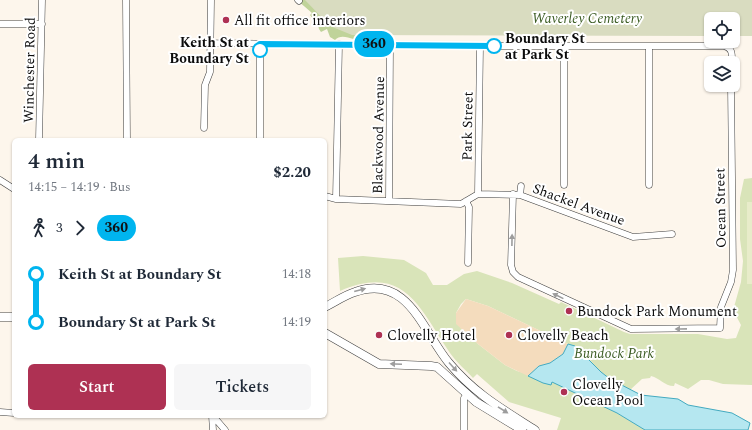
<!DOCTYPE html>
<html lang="en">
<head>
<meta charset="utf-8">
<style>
	:root { --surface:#fff; --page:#f6f6f7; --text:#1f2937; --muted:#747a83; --accent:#ae3153 }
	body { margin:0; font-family:Spectral,serif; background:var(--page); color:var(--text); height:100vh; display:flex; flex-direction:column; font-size:15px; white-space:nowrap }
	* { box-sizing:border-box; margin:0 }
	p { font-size:13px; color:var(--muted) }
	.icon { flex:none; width:22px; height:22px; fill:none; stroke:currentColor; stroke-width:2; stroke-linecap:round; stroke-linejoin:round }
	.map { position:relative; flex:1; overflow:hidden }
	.sheet { position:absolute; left:12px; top:138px; width:315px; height:280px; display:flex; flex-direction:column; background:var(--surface); border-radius:6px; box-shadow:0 1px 3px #0004 }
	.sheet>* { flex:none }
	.badge { padding:0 8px; border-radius:13px; font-size:14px; line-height:26px }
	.buttons { position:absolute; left:704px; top:12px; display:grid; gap:8px }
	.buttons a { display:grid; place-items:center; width:36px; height:36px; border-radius:6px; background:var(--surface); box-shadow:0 1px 3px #0004; font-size:20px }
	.map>.badge { position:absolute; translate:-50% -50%; box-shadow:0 0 0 2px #fff }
	.legs { display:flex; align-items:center; gap:6px; height:44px; padding:0 16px; font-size:13px }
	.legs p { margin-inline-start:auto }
	.summary { display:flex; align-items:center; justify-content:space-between; height:68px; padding:0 16px }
	h1 { font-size:22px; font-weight:600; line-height:30px }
	.action { display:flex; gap:8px; margin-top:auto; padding:8px 16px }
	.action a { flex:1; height:46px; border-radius:6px; background:var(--accent); color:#fff; font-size:16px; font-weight:600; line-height:46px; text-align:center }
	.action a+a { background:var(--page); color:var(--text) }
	ul { padding:0 16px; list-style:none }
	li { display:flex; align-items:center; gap:14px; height:48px; font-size:15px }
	li i { display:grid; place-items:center; width:6px; height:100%; margin:0 5px; background:currentColor }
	li i::after { content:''; width:10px; height:10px; margin:-5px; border:3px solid; border-radius:50%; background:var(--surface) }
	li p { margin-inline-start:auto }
	li:first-child i { background:linear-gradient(#0000 50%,currentColor 0) }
	li:last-child i { background:linear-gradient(currentColor 50%,#0000 0) }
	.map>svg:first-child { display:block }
	.green { fill:#d9e4b9 }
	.forest { fill:#c0d39a }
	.sand { fill:#f4dcbd }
	.cemetery { fill:#d9dcc0 }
	.pitch { fill:#e8ecca }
	.water { fill:#b5e7f0; stroke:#43aac0 }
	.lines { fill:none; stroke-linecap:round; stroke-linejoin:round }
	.minor-casing { stroke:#3e3e3e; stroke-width:7 }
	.tertiary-casing { stroke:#3e3e3e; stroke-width:9 }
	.minor { stroke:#fff; stroke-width:6 }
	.tertiary { stroke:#fff; stroke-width:8 }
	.oneway { fill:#9d9d9d }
	.line-1-casing { stroke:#fff; stroke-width:9 }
	.line-1 { stroke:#00b5ef; stroke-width:6 }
	.poi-dot { fill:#ae3153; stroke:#fff; stroke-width:1.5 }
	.stop-1-dot { fill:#fff; stroke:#00b5ef; stroke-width:2 }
	.labels { text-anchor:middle; stroke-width:4; stroke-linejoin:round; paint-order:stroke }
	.park-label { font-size:14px; font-style:italic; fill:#3b5c23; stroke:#fff }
	.poi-label { font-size:14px; fill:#0b0b0b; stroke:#fff; text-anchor:start }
	.stop-label { font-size:14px; font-weight:bold; fill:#0b0b0b; stroke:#fff; text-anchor:start }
	.street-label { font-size:14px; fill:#0b0b0b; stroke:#fff }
</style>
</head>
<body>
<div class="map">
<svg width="752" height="430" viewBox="0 0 752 430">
	<rect width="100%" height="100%" fill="#fdf6ec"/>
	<!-- green -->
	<path class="green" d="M752 178V385L723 384 709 380H701L688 389 675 383 674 386C664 386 660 378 651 376L650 378 642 379 630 390C620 384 609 379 601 372 591 363 582 347 568 344L488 306 466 299 461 304 456 313 478 344 505 365 517 371 552 381 617 413 645 430H557L561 418 509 402 477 374 473 378C466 370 456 362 450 353 419 308 405 263 340 291L338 258 363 256 404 260 426 273 433 285H447L464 274 477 271 512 283 559 304 561 302 624 332 630 334H698L727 339 736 338 741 325 734 312V307L741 282 743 261 740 239V198L744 179Z"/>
	<!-- forest -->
	<path class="forest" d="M297 0H306L372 35V39C361 47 344 30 335 40L330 37 327 29 321 32 319 29 318 25 310 15 312 13Z"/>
	<!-- sand -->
	<path class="sand" d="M466 299 488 306 568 344 563 354 550 363 539 366 528 376 505 365 478 344 456 324V313Z"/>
	<!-- cemetery -->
	<path class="cemetery" d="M305 0H752V36H733V19H711V36L352 35 330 26Z"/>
	<!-- pitch -->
	<path class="pitch" d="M747 202H752V284H747Z"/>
	<!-- water -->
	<path class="water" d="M568 344 575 346 601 372 610 379 641 395 678 399 688 405 732 413 750 423 748 430H645L617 413 552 382 551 385 543 383 528 376 539 366 550 363 563 354Z"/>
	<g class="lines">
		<defs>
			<path id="minor" d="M126 0 127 140
				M298 0 299 1
				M0 24H42
				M210 43 480 46H724C733 48 732 55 732 63
				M564 46V185
				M649 46V185
				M204 128 205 85 210 72 211 0
				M39 140 42 0
				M260 140V44
				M0 180 14 189
				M478 194 520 195 633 237 672 234
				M513 194 511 265 513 272 518 277 631 329 720 328 721 307 731 282 733 270 731 85
				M520 195 521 186
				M325 196 336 199 461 204 478 194 480 46
				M336 199 339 44
				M389 201 390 45
				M466 201 469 207 468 263
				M0 412 14 413
				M212 416 213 430
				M213 416 225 430
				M464 430V398L467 394"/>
			<path id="tertiary" d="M325 307C335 302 345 295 355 292 408 273 423 332 449 363 475 394 502 409 535 430
				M0 317H14
				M325 333 379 364 431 366 437 367 476 402 522 430"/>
		</defs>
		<!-- minor casing -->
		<use href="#minor" class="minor-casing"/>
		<!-- tertiary casing -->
		<use href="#tertiary" class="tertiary-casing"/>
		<!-- minor -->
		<use href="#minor" class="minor"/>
		<!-- tertiary -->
		<use href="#tertiary" class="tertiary"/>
	</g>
	<!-- one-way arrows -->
	<defs><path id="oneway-solid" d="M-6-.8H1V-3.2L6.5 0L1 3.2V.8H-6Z"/></defs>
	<g class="oneway">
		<use href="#oneway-solid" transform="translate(512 240) rotate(-89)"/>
		<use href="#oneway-solid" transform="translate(360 290) rotate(-15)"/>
		<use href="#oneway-solid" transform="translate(558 296) rotate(-154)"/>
		<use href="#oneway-solid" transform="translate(681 329) rotate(179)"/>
		<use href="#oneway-solid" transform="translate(396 364) rotate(-178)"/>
		<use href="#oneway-solid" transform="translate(453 367) rotate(48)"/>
		<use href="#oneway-solid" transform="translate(503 410) rotate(32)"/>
	</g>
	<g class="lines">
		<defs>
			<path id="line-1" d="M260 50V44L494 46"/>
		</defs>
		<!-- line-1 casing -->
		<use href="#line-1" class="line-1-casing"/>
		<!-- line-1 -->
		<use href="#line-1" class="line-1"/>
	</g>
	<!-- markers -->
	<g class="poi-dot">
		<circle cx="226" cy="20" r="4"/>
		<circle cx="569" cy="311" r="4"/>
		<circle cx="379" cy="335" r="4"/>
		<circle cx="509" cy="335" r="4"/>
		<circle cx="564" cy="392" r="4"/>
	</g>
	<g class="stop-1-dot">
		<circle cx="494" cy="46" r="7"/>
		<circle cx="260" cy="50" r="7"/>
	</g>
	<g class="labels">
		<!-- park labels -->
		<g class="park-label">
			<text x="587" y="23">Waverley Cemetery</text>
			<text x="614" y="358">Bundock Park</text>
		</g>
		<!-- poi labels -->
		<g class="poi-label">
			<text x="234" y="25">All fit office interiors</text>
			<text x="577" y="316">Bundock Park Monument</text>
			<text x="387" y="340">Clovelly Hotel</text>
			<text x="517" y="340">Clovelly Beach</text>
			<text x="572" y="389">Clovelly<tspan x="572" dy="16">Ocean Pool</tspan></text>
		</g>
		<!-- stop labels -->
		<g class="stop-label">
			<text x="505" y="43">Boundary St<tspan x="505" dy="16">at Park St</tspan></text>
			<text x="249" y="47" text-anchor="end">Keith St at<tspan x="249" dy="16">Boundary St</tspan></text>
		</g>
		<!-- street labels -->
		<g class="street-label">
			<text transform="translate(29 70) rotate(-89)" y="5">Winchester Road</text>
			<text transform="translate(467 126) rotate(-89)" y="5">Park Street</text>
			<text transform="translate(378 135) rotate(-89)" y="5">Blackwood Avenue</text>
			<text transform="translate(579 204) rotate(20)" y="5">Shackel Avenue</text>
			<text transform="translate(720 208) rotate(-91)" y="5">Ocean Street</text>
		</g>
	</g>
</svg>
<div class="buttons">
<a><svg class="icon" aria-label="locate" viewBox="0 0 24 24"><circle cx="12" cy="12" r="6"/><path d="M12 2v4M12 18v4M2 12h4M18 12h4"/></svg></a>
<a><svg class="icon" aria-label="layers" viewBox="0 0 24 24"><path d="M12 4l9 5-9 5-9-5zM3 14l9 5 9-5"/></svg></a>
</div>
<b class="badge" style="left:374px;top:44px;background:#00b5ef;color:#111">360</b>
<section class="sheet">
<div class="summary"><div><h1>4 min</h1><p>14:15 – 14:19 · Bus</p></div><b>$2.20</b></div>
<div class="legs"><svg class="icon" aria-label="walk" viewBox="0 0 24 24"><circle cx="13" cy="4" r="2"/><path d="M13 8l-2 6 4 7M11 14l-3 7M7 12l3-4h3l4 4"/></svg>3<svg class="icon" aria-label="forward" viewBox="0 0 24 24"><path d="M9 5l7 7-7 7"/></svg><b class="badge" style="background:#00b5ef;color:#111">360</b></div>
<ul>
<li><i style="color:#00b5ef"></i><b>Keith St at Boundary St</b><p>14:18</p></li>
<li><i style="color:#00b5ef"></i><b>Boundary St at Park St</b><p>14:19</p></li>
</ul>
<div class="action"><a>Start</a><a>Tickets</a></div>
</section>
</div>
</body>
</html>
